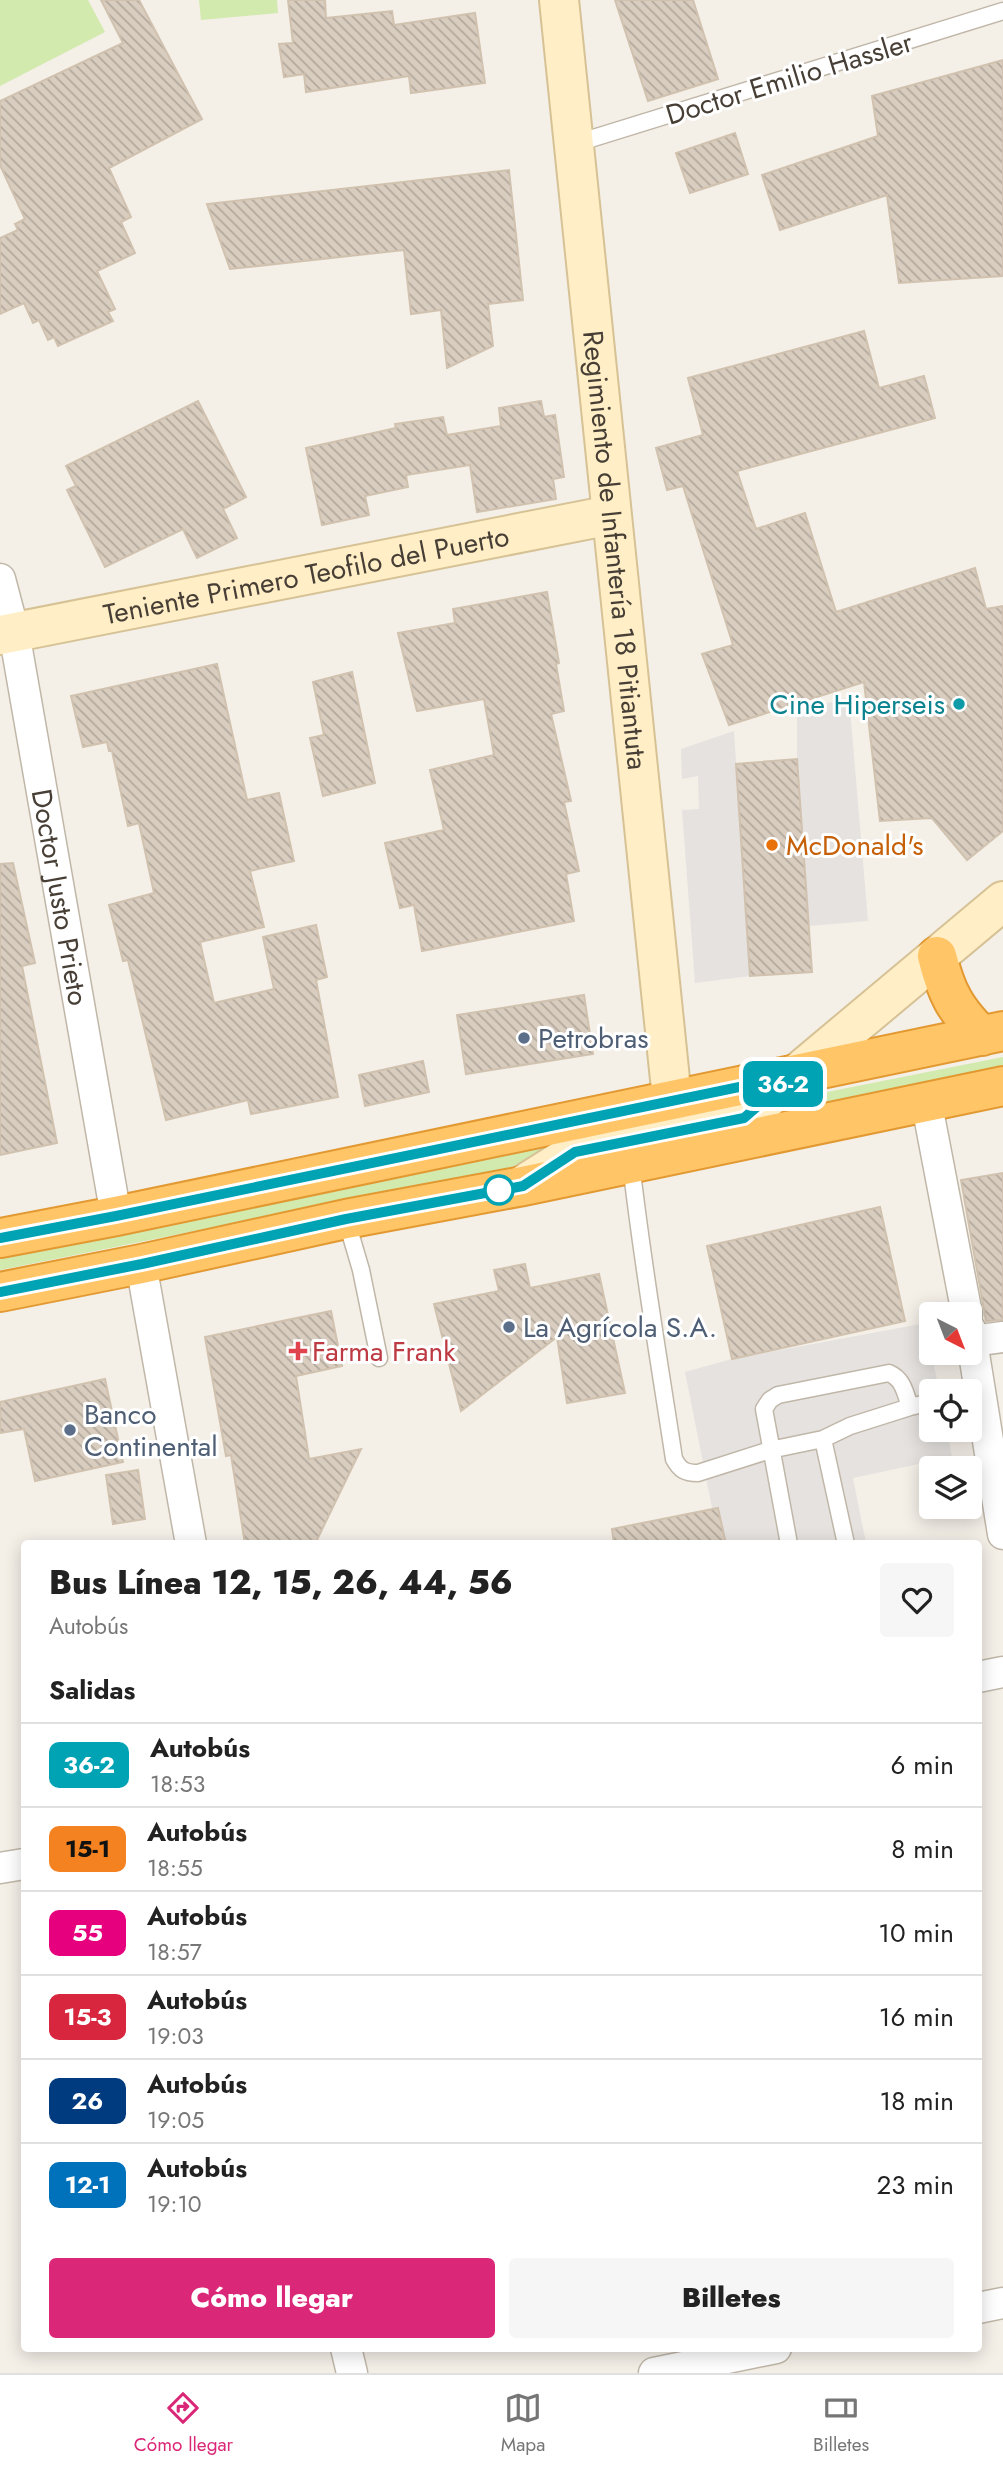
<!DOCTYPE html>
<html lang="es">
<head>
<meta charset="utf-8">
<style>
	:root { --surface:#fff; --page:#f6f6f6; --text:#222; --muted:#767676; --line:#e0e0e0; --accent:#db2777 }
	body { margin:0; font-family:Jost,sans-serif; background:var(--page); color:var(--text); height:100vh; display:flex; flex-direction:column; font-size:26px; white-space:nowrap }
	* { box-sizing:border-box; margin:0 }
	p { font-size:23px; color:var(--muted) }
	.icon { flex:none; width:38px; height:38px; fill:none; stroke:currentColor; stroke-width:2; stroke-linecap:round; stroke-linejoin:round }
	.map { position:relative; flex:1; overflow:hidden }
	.details { position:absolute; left:21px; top:1540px; width:961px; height:812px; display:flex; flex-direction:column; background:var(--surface); border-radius:7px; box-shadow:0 4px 18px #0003 }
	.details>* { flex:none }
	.badge { padding:0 14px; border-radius:10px; font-size:24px; line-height:46px }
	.needle { width:46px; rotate:138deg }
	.fabs { position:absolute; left:919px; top:1302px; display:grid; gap:14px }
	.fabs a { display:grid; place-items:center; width:63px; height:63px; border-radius:7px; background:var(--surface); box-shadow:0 4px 18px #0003; font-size:35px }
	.map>.badge { position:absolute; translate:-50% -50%; box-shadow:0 0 0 4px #fff }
	h2 { padding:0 28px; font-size:26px; line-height:63px }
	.round { display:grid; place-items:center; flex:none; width:74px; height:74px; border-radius:7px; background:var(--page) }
	.overview { display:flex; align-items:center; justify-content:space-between; height:119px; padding:0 28px }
	h1 { font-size:33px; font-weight:800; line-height:52px }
	.button { display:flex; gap:14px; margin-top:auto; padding:14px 28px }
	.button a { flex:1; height:80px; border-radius:7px; background:var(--accent); color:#fff; font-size:28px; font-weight:800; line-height:80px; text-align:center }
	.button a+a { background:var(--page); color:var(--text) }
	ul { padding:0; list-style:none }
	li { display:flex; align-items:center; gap:21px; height:84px; padding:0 28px; border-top:2px solid var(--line) }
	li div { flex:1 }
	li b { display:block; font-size:26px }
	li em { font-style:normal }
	li .badge { min-width:77px; font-weight:700; text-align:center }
	.menu { display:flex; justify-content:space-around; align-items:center; height:98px; border-top:2px solid var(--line); background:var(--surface); font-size:19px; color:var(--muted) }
	.menu a { display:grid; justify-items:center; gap:4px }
	.menu .current { color:var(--accent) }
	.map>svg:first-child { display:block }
	.green { fill:#d2eaae }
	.parking { fill:#e5e2df }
	.building { fill:url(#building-back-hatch); stroke:#d1c2af; stroke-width:2 }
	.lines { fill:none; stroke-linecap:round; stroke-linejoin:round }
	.lane-casing { stroke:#c0b7a9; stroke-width:19 }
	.street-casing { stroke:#c0b7a9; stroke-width:33 }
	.secondary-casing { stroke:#d6c295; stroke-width:42 }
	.highway-casing { stroke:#e29932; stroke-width:42 }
	.lane { stroke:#fff; stroke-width:16 }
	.street { stroke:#fff; stroke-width:30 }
	.secondary { stroke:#ffeec6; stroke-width:38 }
	.highway { stroke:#ffc567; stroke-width:38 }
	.line-casing { stroke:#fff; stroke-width:16 }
	.line { stroke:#00a3b4; stroke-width:10 }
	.culture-dot { fill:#0f9aa8; stroke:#fff; stroke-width:2.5 }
	.food-dot { fill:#e8710a; stroke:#fff; stroke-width:2.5 }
	.service-dot { fill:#5c6f8a; stroke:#fff; stroke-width:2.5 }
	.stop-dot { fill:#fff; stroke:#00a3b4; stroke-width:3.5 }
	.health-dot { fill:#e0444e; stroke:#fff; stroke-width:2.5 }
	.labels { text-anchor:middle; stroke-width:6; stroke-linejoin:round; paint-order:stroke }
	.street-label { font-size:28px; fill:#473f35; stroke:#fff }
	.culture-label { font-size:28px; fill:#0d838f; stroke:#fff; text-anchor:end }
	.food-label { font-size:28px; fill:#c56008; stroke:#fff; text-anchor:start }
	.service-label { font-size:28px; fill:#4e5e75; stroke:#fff; text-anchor:start }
	.health-label { font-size:28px; fill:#be3a42; stroke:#fff; text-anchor:start }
</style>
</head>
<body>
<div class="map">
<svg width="1003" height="2373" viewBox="0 0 1003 2373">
	<defs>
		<pattern id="building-back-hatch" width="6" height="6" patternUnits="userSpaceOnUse" patternTransform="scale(1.75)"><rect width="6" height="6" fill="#d9cdbf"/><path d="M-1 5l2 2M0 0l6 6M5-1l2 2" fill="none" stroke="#b2a89c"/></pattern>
	</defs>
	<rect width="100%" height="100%" fill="#f4efe7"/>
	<!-- green -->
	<path class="green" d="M0 0H88L105 32 0 86Z
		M199 0H277L278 13 201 20Z
		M1003 1057V1071L826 1105 822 1097 827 1092Z
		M542 1148 546 1150 544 1155 505 1169 0 1270V1256Z"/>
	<!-- parking -->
	<path class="parking" d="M849 697 868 921 809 926 797 759V712Z
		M734 731 750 976 695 983 682 810 699 809 698 776 682 779 681 749Z
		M926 1323 939 1391H931V1430H947L952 1457 853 1478 866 1543H719L685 1372 732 1359Z"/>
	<!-- building -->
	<path class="building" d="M101 0H139L202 119 109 168 131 217 121 222 135 253 97 271 115 309 108 312 113 321 58 346 54 337 48 340 39 320 33 323 24 303 0 314V238L18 230 15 224 25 219 0 165V101L123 43Z
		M288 0H325L326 18 392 11 394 25 475 13 485 83 411 93 409 76 306 92 304 74 284 77 279 44 293 43Z
		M615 0H693L718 79 648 101Z
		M1003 60V276L899 283 887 195 780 230 762 175 878 136 872 96Z
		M735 133 748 174 690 193 676 153Z
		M509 170 523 300 488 304 493 346 447 368 441 310 411 314 404 250 230 269 207 204Z
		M864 331 879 388 924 376 935 418 737 471 756 529 805 513 836 612 975 568 986 609 1003 606V831L967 860 932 818 880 821 864 682 729 725 702 654 733 645 683 486 667 490 656 448 703 435 688 378Z
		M198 401 246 497 223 509 237 538 197 558 183 529 105 567 67 490 76 486 66 466Z
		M541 401 544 417 555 415 564 477 553 479 556 499 477 512 470 465 406 475 408 487 365 496 369 515 322 525 306 448 396 428 395 424 443 417 447 435 501 426 499 408Z
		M547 592 559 663 556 664 564 711 551 714 571 801 564 802 579 871 566 874 574 921 422 951 414 905 400 908 385 843 444 830 430 770 494 755 484 699 417 711 398 633 455 623 453 609Z
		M217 664 247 800 279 793 294 861 250 871 264 927 200 942 214 1003 274 989 263 937 316 925 327 977 316 980 338 1097 251 1114 248 1100 166 1120 128 960 123 961 109 905 154 893 139 823 128 826 112 751H109L107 742 83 747 71 696Z
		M352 672 375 783 323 796 310 738 324 735 313 682Z
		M797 759 812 972 750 976 736 764Z
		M13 863 35 963 22 966 57 1143 0 1155V864Z
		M584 995 593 1054 466 1074 457 1015Z
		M423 1061 429 1092 365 1106 359 1075Z
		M1003 1173V1320L986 1321 961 1180Z
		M880 1207 905 1321 732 1359 707 1246Z
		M525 1264 530 1288 599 1274 625 1393 567 1403 557 1337 461 1411 434 1304 499 1291 494 1270Z
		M331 1311 342 1366 296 1376 309 1459 361 1449 315 1544H245L231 1455 226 1456 205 1337Z
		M105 1379 123 1462 35 1481 24 1429 0 1433V1402Z
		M138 1470 145 1519 113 1524 106 1475Z
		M718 1508 726 1544H614L612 1529Z"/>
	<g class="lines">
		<defs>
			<path id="lane" d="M574 144 1003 11
				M631 1163C642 1262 659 1360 674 1459 680 1470 685 1473 698 1473L770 1450 823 1439 850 1426 910 1407C905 1392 903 1379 889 1373L778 1395 770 1400 764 1409 789 1544
				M346 1219 361 1270 379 1358
				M910 1407 931 1402
				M823 1439 846 1544"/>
			<g id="street">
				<path id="s1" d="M0 579 14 632 116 1216"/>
				<path d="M926 1100 967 1314"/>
				<path d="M141 1264 191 1544"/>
				<path d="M970 1329 1003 1534"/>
				<path d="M972 1341 1003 1337"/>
				<path d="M978 1677 1003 1672"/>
				<path d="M0 1868 24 1864"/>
				<path d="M978 2308 1003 2303"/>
				<path d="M346 2348 352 2373"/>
				<path d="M654 2373 776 2348"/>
			</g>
			<g id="secondary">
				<path id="s2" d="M559 0 672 1099"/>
				<path id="s3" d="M0 635 611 515"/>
				<path d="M523 1185 575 1152 744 1118 1003 901"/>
			</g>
			<path id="highway" d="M937 956C946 992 955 1010 982 1036
				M0 1238 116 1216 1003 1031
				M0 1292 141 1264 346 1219 523 1186 1003 1086"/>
		</defs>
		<!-- lane casing -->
		<use href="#lane" class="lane-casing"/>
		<!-- street casing -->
		<use href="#street" class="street-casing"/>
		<!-- secondary casing -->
		<use href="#secondary" class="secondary-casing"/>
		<!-- highway casing -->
		<use href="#highway" class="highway-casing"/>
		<!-- lane -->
		<use href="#lane" class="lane"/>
		<!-- street -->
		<use href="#street" class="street"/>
		<!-- secondary -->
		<use href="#secondary" class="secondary"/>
		<!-- highway -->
		<use href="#highway" class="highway"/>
	</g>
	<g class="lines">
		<defs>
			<path id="line" d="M0 1238 116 1216 792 1076 744 1118 575 1152 523 1186 346 1219 142 1264 0 1292"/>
		</defs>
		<!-- line casing -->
		<use href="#line" class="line-casing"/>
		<!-- line -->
		<use href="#line" class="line"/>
	</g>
	<!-- markers -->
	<circle class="culture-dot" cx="959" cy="704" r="7"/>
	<circle class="food-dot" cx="772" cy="845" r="7"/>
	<g class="service-dot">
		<circle cx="524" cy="1038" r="7"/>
		<circle cx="509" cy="1327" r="7"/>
		<circle cx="70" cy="1430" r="7"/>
	</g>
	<circle class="stop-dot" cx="499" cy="1190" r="14"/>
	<path class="health-dot" d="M294.5 1340.5h7v7h7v7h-7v7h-7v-7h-7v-7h7z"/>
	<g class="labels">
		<!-- street labels -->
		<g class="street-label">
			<text transform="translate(789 78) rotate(-17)" y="10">Doctor Emilio Hassler</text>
			<text dy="10" stroke="none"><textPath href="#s2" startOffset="553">Regimiento de Infantería 18 Pitiantuta</textPath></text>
			<text dy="10" stroke="none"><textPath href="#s3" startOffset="312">Teniente Primero Teofilo del Puerto</textPath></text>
			<text dy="10" stroke="none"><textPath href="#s1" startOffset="324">Doctor Justo Prieto</textPath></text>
		</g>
		<!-- culture labels -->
		<g class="culture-label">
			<text x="945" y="714">Cine Hiperseis</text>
		</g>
		<!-- food labels -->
		<g class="food-label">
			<text x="786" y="855">McDonald's</text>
		</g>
		<!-- service labels -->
		<g class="service-label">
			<text x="538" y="1048">Petrobras</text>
			<text x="523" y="1337">La Agrícola S.A.</text>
			<text x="84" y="1424">Banco<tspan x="84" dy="32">Continental</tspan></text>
		</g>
		<!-- health labels -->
		<g class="health-label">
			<text x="312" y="1361">Farma Frank</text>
		</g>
	</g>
</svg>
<div class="fabs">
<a><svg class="needle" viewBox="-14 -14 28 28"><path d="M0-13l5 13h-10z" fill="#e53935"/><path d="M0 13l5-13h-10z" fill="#767676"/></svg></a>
<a><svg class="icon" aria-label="locate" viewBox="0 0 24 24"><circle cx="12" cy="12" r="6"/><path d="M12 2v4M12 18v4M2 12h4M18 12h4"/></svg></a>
<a><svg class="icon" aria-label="layers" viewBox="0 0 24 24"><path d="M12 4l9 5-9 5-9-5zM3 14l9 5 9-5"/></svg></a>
</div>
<b class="badge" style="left:783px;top:1084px;background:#00a3b4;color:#fff">36-2</b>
<section class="details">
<div class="overview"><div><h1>Bus Línea 12, 15, 26, 44, 56</h1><p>Autobús</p></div><a class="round"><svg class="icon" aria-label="heart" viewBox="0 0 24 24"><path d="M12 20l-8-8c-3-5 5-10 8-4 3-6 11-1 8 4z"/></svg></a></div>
<h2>Salidas</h2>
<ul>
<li><span class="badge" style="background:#00a3b4;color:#fff">36-2</span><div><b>Autobús</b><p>18:53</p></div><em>6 min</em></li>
<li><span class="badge" style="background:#f58220;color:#111">15-1</span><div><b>Autobús</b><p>18:55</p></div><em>8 min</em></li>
<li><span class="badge" style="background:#e6007e;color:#fff">55</span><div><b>Autobús</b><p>18:57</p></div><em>10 min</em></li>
<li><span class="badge" style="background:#d7263d;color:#fff">15-3</span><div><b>Autobús</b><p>19:03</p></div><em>16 min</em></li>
<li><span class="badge" style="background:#003b80;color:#fff">26</span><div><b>Autobús</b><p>19:05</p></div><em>18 min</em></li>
<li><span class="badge" style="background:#0072bc;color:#fff">12-1</span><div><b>Autobús</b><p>19:10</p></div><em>23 min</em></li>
</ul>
<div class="button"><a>Cómo llegar</a><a>Billetes</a></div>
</section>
</div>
<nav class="menu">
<a class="current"><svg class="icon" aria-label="directions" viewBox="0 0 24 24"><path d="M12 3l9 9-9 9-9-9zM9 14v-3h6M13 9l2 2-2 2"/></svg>Cómo llegar</a>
<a><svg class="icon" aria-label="map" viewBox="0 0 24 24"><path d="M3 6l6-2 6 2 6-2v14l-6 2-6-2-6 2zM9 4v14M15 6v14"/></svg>Mapa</a>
<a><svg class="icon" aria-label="tickets" viewBox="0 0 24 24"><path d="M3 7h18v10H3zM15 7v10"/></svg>Billetes</a>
</nav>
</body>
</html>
